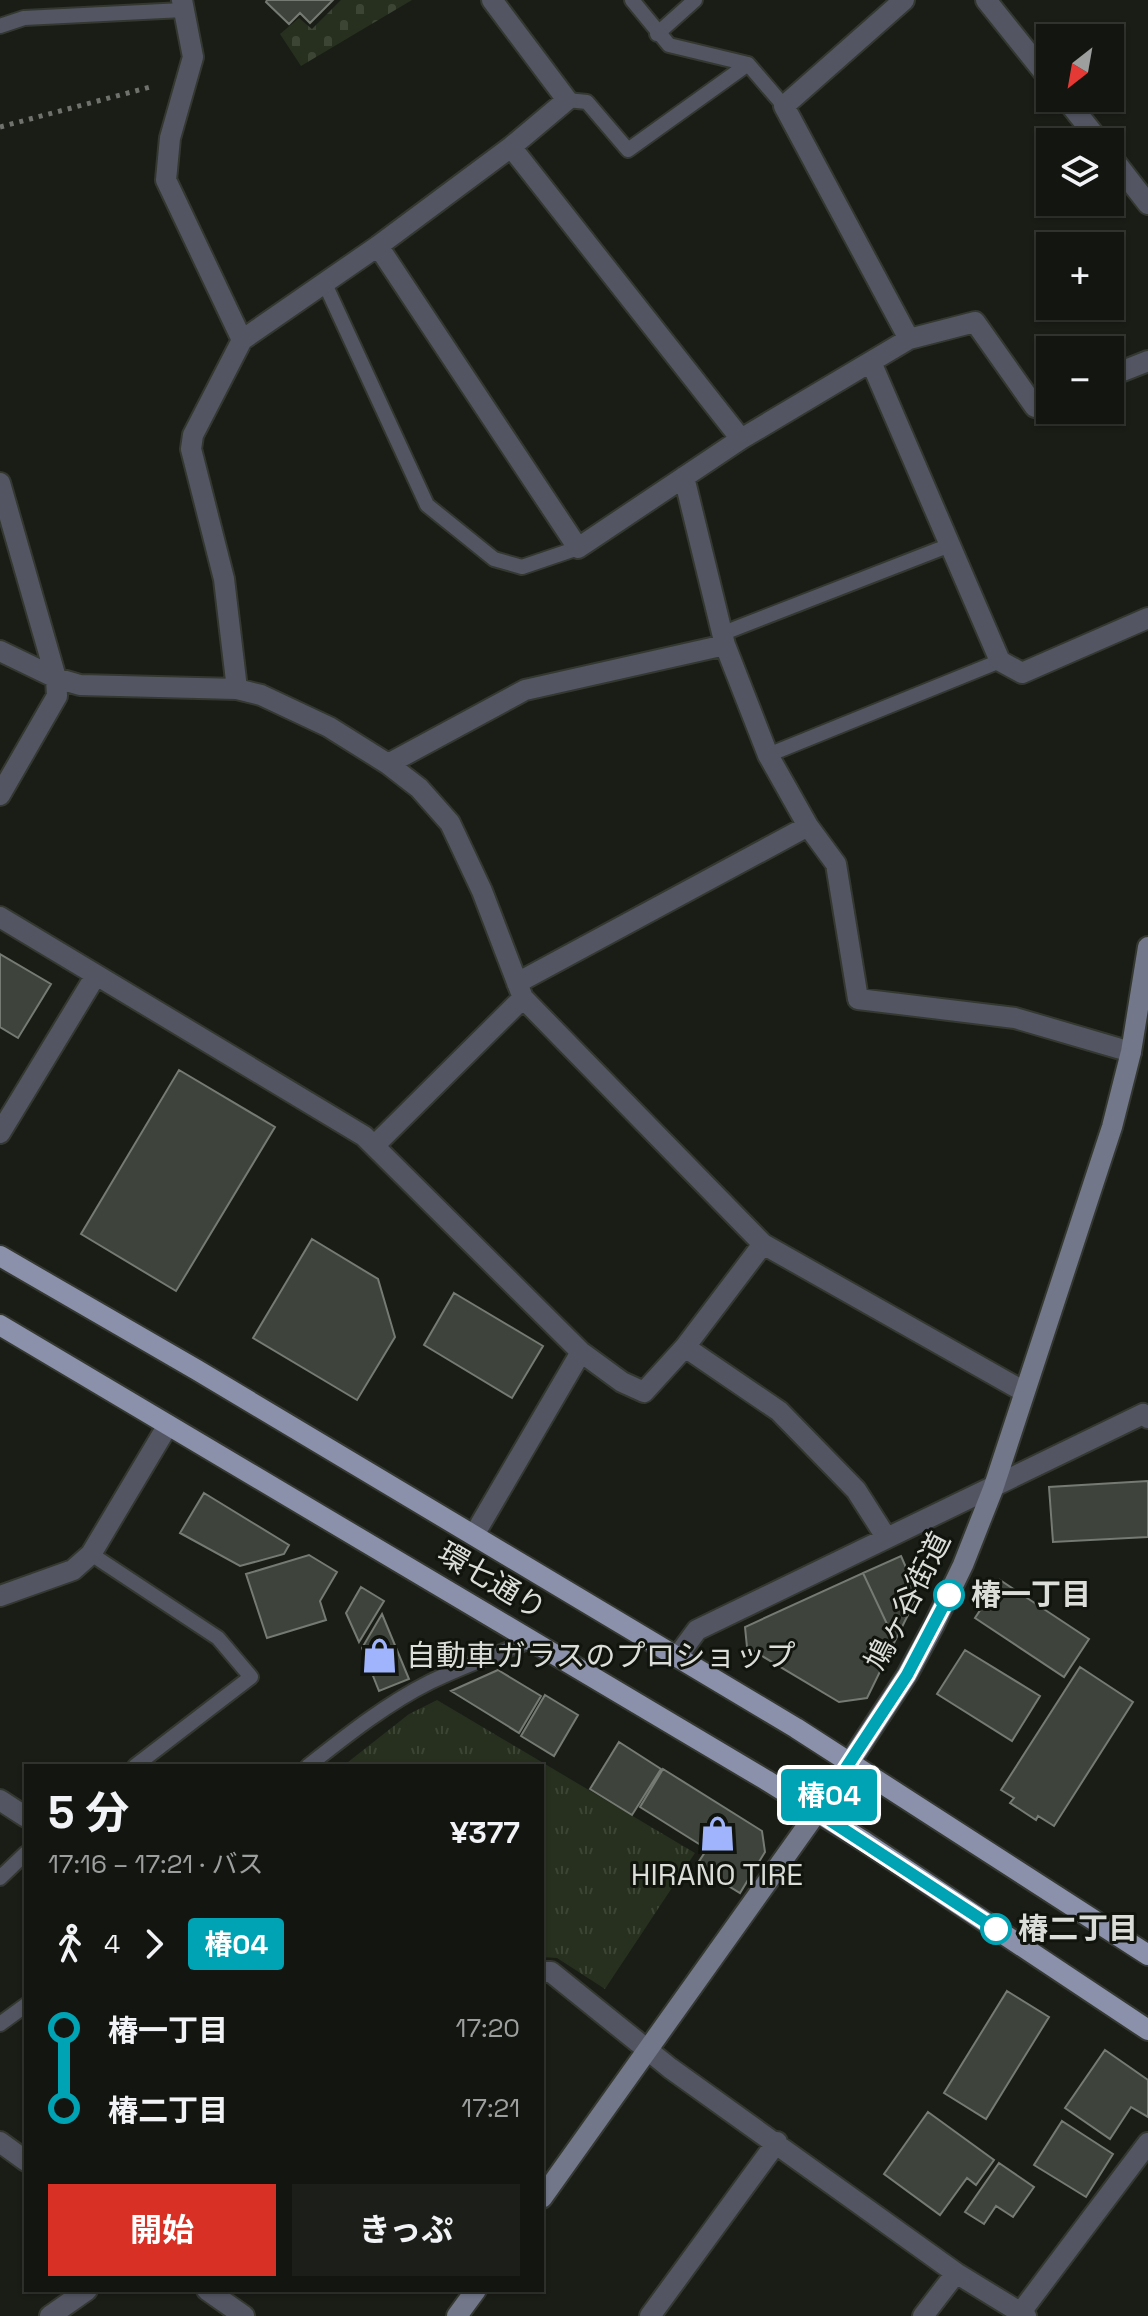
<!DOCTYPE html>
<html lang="ja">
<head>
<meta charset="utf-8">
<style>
	:root { --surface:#131610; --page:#1c1f19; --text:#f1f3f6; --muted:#9d9f9f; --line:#323530; --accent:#d93025 }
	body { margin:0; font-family:"Space Grotesk","Noto Sans JP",sans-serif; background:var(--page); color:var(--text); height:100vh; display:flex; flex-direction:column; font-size:30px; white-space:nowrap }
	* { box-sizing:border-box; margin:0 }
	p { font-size:26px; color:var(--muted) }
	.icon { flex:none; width:44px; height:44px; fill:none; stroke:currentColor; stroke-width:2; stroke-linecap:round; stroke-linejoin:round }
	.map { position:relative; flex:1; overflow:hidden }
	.sheet { position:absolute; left:24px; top:1764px; width:520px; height:528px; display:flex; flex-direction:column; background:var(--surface); border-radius:0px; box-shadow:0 2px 6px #0004,0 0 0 2px var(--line) }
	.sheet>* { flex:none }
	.badge { padding:0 16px; border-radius:6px; font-size:28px; line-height:52px }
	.needle { width:52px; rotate:211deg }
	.fabs { position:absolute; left:1036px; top:24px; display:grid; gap:16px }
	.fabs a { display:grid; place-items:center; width:88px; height:88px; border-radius:0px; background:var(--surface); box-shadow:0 2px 6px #0004,0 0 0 2px var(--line); font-size:40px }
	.map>.badge { position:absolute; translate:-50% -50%; box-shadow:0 0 0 4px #fff }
	.legs { display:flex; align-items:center; gap:12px; height:88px; padding:0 24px; font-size:26px }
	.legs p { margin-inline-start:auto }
	.head { display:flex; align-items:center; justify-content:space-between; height:136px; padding:0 24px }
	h1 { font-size:44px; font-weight:700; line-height:60px }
	.button { display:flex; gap:16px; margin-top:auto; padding:16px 24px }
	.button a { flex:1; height:92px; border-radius:0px; background:var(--accent); color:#fff; font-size:32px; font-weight:700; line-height:92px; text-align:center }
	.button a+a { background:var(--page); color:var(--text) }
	ul { padding:0 24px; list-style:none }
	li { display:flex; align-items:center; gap:28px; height:80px; font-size:30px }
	li i { display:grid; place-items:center; width:12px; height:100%; margin:0 10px; background:currentColor }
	li i::after { content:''; width:20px; height:20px; margin:-10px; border:6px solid; border-radius:50%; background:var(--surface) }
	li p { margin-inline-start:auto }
	li:first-child i { background:linear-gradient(#0000 50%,currentColor 0) }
	li:last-child i { background:linear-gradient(currentColor 50%,#0000 0) }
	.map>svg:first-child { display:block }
	.cemetery { fill:url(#cemetery-stones) }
	.park { fill:url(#park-tufts) }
	.building { fill:#3e433b; stroke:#757a72; stroke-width:2 }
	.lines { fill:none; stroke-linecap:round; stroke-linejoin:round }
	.service-casing { stroke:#343831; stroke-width:18 }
	.minor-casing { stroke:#343831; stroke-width:24 }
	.secondary-casing { stroke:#343831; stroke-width:24 }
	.primary-casing { stroke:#343831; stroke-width:24 }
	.path { stroke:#70736d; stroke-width:5; stroke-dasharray:4 6; stroke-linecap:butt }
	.service { stroke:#535662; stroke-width:14 }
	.minor { stroke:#535662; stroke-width:20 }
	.secondary { stroke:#72778a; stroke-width:20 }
	.primary { stroke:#8b91aa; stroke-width:20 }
	.line-1-casing { stroke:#fff; stroke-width:18 }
	.line-1 { stroke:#00a3b4; stroke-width:12 }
	.stop-1-dot { fill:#fff; stroke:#00a3b4; stroke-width:4 }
	.labels { text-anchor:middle; stroke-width:6; stroke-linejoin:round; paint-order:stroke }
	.street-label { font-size:30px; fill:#daddd8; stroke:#10140d }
	.stop-label { font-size:30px; font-weight:bold; fill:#daddd8; stroke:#10140d; text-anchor:start }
	.poi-label { font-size:30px; fill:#daddd8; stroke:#10140d; text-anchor:start }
</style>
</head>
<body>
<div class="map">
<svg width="1148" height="2316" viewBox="0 0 1148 2316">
	<defs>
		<pattern id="cemetery-stones" width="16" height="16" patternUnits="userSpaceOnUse" patternTransform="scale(2)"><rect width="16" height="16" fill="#27301f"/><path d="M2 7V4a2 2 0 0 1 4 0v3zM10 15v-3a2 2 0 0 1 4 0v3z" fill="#3c4434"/></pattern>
		<pattern id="park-tufts" width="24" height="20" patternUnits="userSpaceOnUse" patternTransform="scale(2)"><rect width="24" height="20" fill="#27301f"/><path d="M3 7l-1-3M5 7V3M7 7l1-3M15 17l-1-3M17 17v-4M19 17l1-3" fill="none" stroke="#3c4434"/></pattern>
	</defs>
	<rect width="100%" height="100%" fill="#191d16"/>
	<!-- cemetery -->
	<path class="cemetery" d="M341 0H412L301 66 280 34 299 18 312 29Z"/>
	<!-- park -->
	<path class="park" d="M437 1700 695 1853 605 1989 557 1958 542 1957V1766H343L409 1714Z"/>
	<!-- building -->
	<path class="building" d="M267 0H333L310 23 300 13 289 24 266 2Z
		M0 954 51 984 18 1038 0 1027Z
		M179 1070 275 1127 176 1291 81 1234Z
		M312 1239 378 1279 395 1337 357 1400 253 1338Z
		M454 1293 543 1346 512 1398 424 1345Z
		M1148 1481V1537L1053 1542 1049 1487Z
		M204 1493 289 1545 284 1554 240 1566 180 1533Z
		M309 1555 337 1572 320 1601 326 1620 267 1638 246 1574Z
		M901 1556 918 1595 895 1641 863 1573Z
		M863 1573 895 1641 867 1698 839 1702 747 1647 745 1627Z
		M1000 1580 1089 1639 1064 1677 975 1618Z
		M361 1587 384 1601 359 1642 346 1613Z
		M382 1614 409 1679 379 1691 362 1648Z
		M965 1650 1040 1696 1012 1741 937 1694Z
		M1080 1667 1133 1702 1054 1826 1038 1816 1036 1820 1010 1803 1014 1798 1001 1790Z
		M498 1670 541 1696 519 1733 451 1691Z
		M545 1695 578 1715 554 1756 521 1736Z
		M619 1742 661 1769 632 1815 590 1789Z
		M663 1769 762 1831 765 1852 740 1893 696 1866 707 1849 640 1807Z
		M1007 1991 1049 2017 986 2119 944 2093Z
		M1105 2050 1148 2080V2117L1131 2107 1110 2139 1065 2108Z
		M928 2112 994 2160 976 2185 967 2178 940 2215 884 2174Z
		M1062 2121 1113 2154 1086 2197 1034 2165Z
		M999 2163 1034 2187 1013 2217 996 2206 984 2224 965 2212Z"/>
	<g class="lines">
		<defs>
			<path id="service" d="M632 0 669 45 748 64 784 106
				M0 26 24 18 183 10
				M657 34 695 0
				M567 100 587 102 628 150 748 64
				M325 284 427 505 494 559 522 567 578 548
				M721 634 950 545
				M768 755 1000 661
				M91 1554 218 1638 251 1677 135 1766
				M308 1766C346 1736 386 1704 430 1682 463 1666 498 1653 533 1640
				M0 1878 26 1853
				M0 2024 26 2005"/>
			<path id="minor" d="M182 0 193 57 170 138 166 180 242 340
				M904 0 784 106 909 339
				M986 0 1050 80
				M1065 98 1100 142
				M511 147 741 439
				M1110 155 1148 204
				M378 246 578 548 741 439 909 339 975 322 1035 407 1050 401
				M871 362 1000 661 1022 673 1148 618
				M1110 376 1148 361
				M0 483 56 678 57 696 0 795
				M0 651 56 678 80 685 237 689 261 695 329 727 388 764 419 788 450 823 482 891 523 998 763 1244 1023 1391
				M237 689 224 579 191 449 193 435 242 340 378 246 511 147 567 100 492 0
				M388 764 525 690 725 645
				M808 826 836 864 858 999 1015 1018 1131 1052
				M0 917 364 1136 581 1352 622 1382 644 1392 685 1347 763 1244
				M517 983 808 826 768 755 725 645 684 477
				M0 1133 96 975
				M374 1146 523 998
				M685 1347 779 1411 856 1490 886 1537
				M474 1535 581 1352
				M0 1596 73 1570 91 1554 168 1425
				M677 1657 697 1630 1143 1414 1148 1418
				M0 1800 26 1817
				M542 1972H551L670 2068 956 2273 1026 2316
				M0 2142 26 2161
				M207 2290 244 2316
				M1021 2312 1148 2143
				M50 2316 87 2290
				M650 2316 777 2142
				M923 2316 956 2273"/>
			<path id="secondary" d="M542 2198 817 1812 907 1675 934 1625 963 1565 993 1489 1112 1127 1131 1052 1148 947
				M457 2316 476 2290"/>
			<path id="primary" d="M0 1256 197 1370 796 1728 1148 1955
				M0 1325 766 1780 865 1842 1148 2030"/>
		</defs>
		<!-- service casing -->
		<use href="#service" class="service-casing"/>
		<!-- minor casing -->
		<use href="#minor" class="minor-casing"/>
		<!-- secondary casing -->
		<use href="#secondary" class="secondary-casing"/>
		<!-- primary casing -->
		<use href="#primary" class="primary-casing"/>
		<!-- path -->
		<path class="path" d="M0 127 154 86"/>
		<!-- service -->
		<use href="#service" class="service"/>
		<!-- minor -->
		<use href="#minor" class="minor"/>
		<!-- secondary -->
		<use href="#secondary" class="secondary"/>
		<!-- primary -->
		<use href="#primary" class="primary"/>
	</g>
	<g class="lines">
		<defs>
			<path id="line-1" d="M949 1595 907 1675 817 1812 996 1929"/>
		</defs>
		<!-- line-1 casing -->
		<use href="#line-1" class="line-1-casing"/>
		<!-- line-1 -->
		<use href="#line-1" class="line-1"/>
	</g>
	<!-- icons -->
	<defs>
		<symbol id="shop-bare" viewBox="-9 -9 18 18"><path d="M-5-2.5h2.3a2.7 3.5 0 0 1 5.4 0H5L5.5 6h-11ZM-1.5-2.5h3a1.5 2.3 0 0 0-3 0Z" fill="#a0b3fd" stroke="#10140d" stroke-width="2.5" paint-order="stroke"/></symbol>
	</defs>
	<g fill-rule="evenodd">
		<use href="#shop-bare" x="354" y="1630" width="51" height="51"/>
		<use href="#shop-bare" x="692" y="1808" width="51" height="51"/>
	</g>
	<!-- markers -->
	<g class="stop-1-dot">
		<circle cx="949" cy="1595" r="14"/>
		<circle cx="996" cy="1929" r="14"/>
	</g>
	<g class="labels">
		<!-- street labels -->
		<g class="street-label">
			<text transform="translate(492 1581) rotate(31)" y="10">環七通り</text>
			<text transform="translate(908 1601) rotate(-63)" y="10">鳩ヶ谷街道</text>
		</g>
		<!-- stop labels -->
		<g class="stop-label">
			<text x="971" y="1605">椿一丁目</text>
			<text x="1018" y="1939">椿二丁目</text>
		</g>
		<!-- poi labels -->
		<g class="poi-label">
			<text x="406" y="1666">自動車ガラスのプロショップ</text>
			<text x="717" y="1885" text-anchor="middle">HIRANO TIRE</text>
		</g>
	</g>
</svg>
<div class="fabs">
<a><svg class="needle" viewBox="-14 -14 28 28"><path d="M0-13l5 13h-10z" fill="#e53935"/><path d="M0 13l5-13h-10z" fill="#9d9f9f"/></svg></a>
<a><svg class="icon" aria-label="layers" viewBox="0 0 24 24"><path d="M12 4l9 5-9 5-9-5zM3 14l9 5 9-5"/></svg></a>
<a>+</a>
<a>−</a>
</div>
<b class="badge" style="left:829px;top:1795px;background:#00a3b4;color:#fff">椿04</b>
<section class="sheet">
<div class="head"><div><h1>5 分</h1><p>17:16 – 17:21 · バス</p></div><b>¥377</b></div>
<div class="legs"><svg class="icon" aria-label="walk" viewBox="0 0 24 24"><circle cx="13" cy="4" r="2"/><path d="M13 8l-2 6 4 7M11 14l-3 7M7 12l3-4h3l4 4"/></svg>4<svg class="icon" aria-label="forward" viewBox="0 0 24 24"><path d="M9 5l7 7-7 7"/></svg><b class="badge" style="background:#00a3b4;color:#fff">椿04</b></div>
<ul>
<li><i style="color:#00a3b4"></i><b>椿一丁目</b><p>17:20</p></li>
<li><i style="color:#00a3b4"></i><b>椿二丁目</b><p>17:21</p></li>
</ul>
<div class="button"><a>開始</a><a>きっぷ</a></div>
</section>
</div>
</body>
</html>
